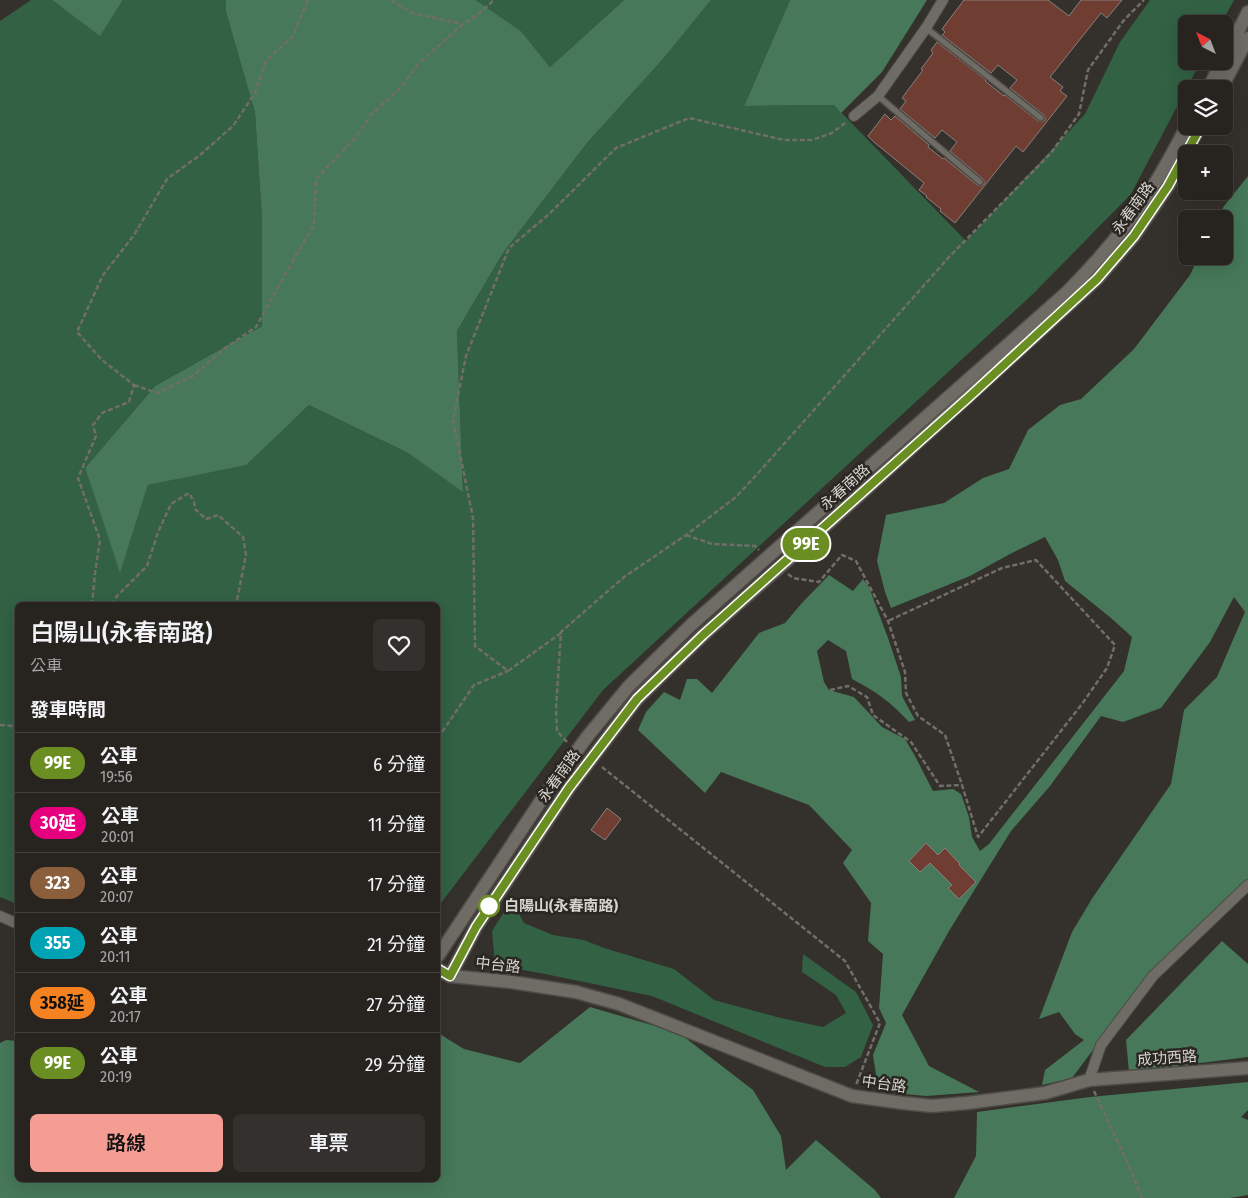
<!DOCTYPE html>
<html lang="zh-TW">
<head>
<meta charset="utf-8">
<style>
	:root { --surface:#272420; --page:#33302d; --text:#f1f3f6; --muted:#a4a4a5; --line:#43413e; --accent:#f59c93 }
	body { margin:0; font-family:"Fira Sans Condensed","Noto Sans TC",sans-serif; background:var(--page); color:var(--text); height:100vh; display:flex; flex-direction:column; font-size:19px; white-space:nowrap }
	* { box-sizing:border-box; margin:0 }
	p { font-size:16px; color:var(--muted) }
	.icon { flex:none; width:28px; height:28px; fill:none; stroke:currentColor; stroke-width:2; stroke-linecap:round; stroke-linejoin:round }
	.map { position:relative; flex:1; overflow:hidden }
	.side { position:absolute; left:15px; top:602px; width:425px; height:580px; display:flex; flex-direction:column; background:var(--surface); border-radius:8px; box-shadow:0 5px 20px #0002,0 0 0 1px var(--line) }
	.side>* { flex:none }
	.badge { padding:0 10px; border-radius:16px; font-size:18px; line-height:32px }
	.needle { width:32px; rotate:318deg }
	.tools { position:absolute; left:1178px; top:15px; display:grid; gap:10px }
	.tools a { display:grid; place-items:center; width:55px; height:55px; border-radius:8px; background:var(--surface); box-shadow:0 5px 20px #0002,0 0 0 1px var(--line); font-size:25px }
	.map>.badge { position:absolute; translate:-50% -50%; box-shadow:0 0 0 2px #fff }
	h2 { padding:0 15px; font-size:19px; line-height:45px }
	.round { display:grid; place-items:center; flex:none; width:52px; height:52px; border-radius:8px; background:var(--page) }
	.head { display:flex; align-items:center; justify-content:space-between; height:85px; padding:0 15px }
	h1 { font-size:24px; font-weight:600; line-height:38px }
	.primary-button { display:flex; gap:10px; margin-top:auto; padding:10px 15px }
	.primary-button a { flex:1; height:58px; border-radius:8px; background:var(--accent); color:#111; font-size:20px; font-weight:600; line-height:58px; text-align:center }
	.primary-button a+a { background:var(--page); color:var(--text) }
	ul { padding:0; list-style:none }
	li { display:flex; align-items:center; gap:15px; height:60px; padding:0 15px; border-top:1px solid var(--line) }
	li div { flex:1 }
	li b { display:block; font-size:19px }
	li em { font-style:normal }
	li .badge { min-width:55px; font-weight:700; text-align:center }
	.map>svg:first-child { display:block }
	.green { fill:#326144 }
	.forest { fill:#467859 }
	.building { fill:#6f3d32; stroke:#88807e }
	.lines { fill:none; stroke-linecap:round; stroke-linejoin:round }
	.service-casing { stroke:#4f4c48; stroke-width:8 }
	.minor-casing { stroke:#4f4c48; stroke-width:12 }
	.tertiary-casing { stroke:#4f4c48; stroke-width:15 }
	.path { stroke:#716e69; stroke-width:2.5; stroke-dasharray:5 2.5; stroke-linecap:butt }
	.service { stroke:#6f6b65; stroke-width:5 }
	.minor { stroke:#6f6b65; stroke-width:10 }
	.tertiary { stroke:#6f6b65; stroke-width:12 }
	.tertiary-bridge-casing { stroke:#4f4c48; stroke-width:15; stroke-linecap:butt }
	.tertiary-bridge { stroke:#6f6b65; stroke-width:12 }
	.line-casing { stroke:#fff; stroke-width:11 }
	.line { stroke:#6b8e23; stroke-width:8 }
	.stop-dot { fill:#fff; stroke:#6b8e23; stroke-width:2.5 }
	.labels { text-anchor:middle; stroke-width:5; stroke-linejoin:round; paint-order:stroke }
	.street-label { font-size:15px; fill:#d5d3cf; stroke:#2a2621 }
	.stop-label { font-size:15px; font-weight:bold; fill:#d5d3cf; stroke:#2a2621; text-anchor:start }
</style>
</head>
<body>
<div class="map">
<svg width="1248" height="1198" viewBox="0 0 1248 1198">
	<rect width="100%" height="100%" fill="#34302b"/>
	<!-- green -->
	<path class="green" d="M31 0H52L100 35 123 0H226V12L255 113 262 219V326L155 386 85 468 120 572 148 485 246 464 309 405 408 453 463 491 457 331 503 253 587 143 664 58 711 0H790L744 106 834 105 966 241 1085 114 1120 42 1150 0H1234L1221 24H1186V61H1201L1131 194 1034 293 603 690 438 907V605H18L17 904 0 897V21Z
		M476 0H624L550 67 521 31Z
		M515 906 524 923 553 935 584 940 604 948 674 969 714 1000 781 1018 823 1027 846 1013 836 995 802 972 803 954 856 992 873 1025 861 1057 845 1067H825L652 996 545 974 495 965 492 931 506 909Z"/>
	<!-- forest -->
	<path class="forest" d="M52 0H123L100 36Z
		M226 0H476L521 31 550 67 624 0H711L664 58 587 143 503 253 457 331 463 492 408 453 309 405 246 465 148 485 120 573 85 468 155 386 262 326V219L255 113 226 12Z
		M790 0H927L882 72 841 113 834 105 744 106Z
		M1248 176V880L1149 975 1072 1078 1042 1085 1045 1070 1084 1040 1075 1034 1059 1012 1039 1019 1072 932 1093 897 1171 784 1184 710 1217 677 1245 612 1234 597 1210 642 1161 708 1123 722 1101 716 1050 786 1011 831 949 931 902 1015 929 1066 979 1092 926 1096 883 1092 877 1081 873 1055 886 1023 879 1008 883 954 868 941 871 903 843 863 852 850 809 805 721 772 705 793 638 730 646 712 664 692 680 700 687 679H697L712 693 759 633 785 623 801 604 829 575 853 591 863 579 869 587 888 638 901 677 902 696 915 720 909 722C891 702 875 691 852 679L846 651 828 640 817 651 824 682 829 690 854 697 882 727 905 739 915 756 933 791 953 789 961 794 969 817 972 837 980 851 989 844 1124 671 1132 637 1111 618 1065 581 1058 560 1045 537 1010 554 970 576 891 608 885 592 877 561 886 515 944 503 983 478 1009 469 1028 430 1060 405 1081 399 1134 349 1190 275 1199 256H1224V219H1217L1224 206Z
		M1222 941 1248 964V1057L1129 1072 1126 1040Z
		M590 1007 679 1033 753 1090 781 1136 786 1170 816 1140 875 1190 881 1198H0V1043L6 1040 17 1041 18 1180H438V1033L464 1049 520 1063Z
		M1248 1082V1110L1241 1117 1248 1120V1195L1230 1198H954L976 1156 977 1112 1090 1097Z"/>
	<!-- building -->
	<path class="building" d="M964 0H1048L1069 16 1081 0H1122L1107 18 1101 13 1050 77 1063 87 1060 91 1067 96 1023 152 1016 146 955 223 940 211 941 209 926 197 927 196 919 190 924 183 874 142 868 136 885 114 891 120 895 116 929 145 928 147 943 159 944 158 977 185 981 186 984 184V181L983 179 950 151 957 142 942 130 935 138 900 109 906 101 902 98 923 70 921 69 933 53 931 50 937 42 986 80 985 81 1004 96 1005 95 1038 121 1042 122 1045 120V117L1044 115 1010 88 1017 80 998 65 991 73 942 35 945 32 942 29Z
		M607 808 621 819 605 840 591 830Z
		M926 843 938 855 945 848 960 864 959 865 976 882 959 899 948 888 952 885 930 863 920 872 909 861Z"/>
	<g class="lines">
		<defs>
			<path id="service" d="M926 28 1041 118
				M878 96 980 182"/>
			<path id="minor" d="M854 116 878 96 926 28 943 0
				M0 916 18 924
				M1089 1080 1101 1045 1153 976 1248 885"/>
			<path id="tertiary" d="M1224 59 1248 12
				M1208 89 1222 61
				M1221 89 1248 38
				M779 547 1066 293C1100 259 1132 221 1157 180 1168 162 1177 144 1187 126
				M790 558 983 383 1097 279 1134 236 1168 186 1200 126
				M438 956 542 799 587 737 629 686 691 625
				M438 969 450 976 511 982 576 992 619 1004 852 1096 903 1103 932 1106 967 1103 1045 1093 1089 1080 1248 1068
				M450 976 476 927 569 788 637 699 703 635"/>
		</defs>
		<!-- service casing -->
		<use href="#service" class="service-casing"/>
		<!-- minor casing -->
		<use href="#minor" class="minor-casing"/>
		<!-- tertiary casing -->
		<use href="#tertiary" class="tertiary-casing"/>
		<!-- path -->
		<path class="path" d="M391 0 412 13 463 24
			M134 385 157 393 193 376 225 348 256 327 296 255 314 225 316 179 355 138 372 114 401 87 418 64 463 24 475 17 494 0
			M686 535 712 544 755 546 759 550
			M788 574 793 578 819 582 842 555 856 561 888 621 905 672 906 693 918 716 945 735 962 785
			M92 605 95 573 100 540 78 478 96 436 93 425 102 413 129 402 134 385 102 360 77 332 103 275 134 235 167 179 200 155 233 126 255 93 266 61 292 37 308 0
			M112 605 117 596 147 566 158 532 171 504 189 493 194 502 195 509 206 519 218 515 243 537 246 555 236 605
			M561 633 508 671 475 646 473 518 453 420 466 356 509 248 548 215 616 148 689 118 784 140H812L832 133 845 123
			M830 690 848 686 867 697 873 715 911 742 940 786 962 785 978 837 1082 704 1107 668 1115 645 1036 560 1002 568 888 621
			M0 725 18 726
			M438 738 474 685 508 671
			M567 742 557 731 556 709 561 632 624 577 686 535 736 497 760 471 949 257 1051 153 1079 114 1088 70 1124 20 1144 0
			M602 767 845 961 880 1023 856 1085
			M1094 1091 1129 1166 1142 1198"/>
		<!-- service -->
		<use href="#service" class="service"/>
		<!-- minor -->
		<use href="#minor" class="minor"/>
		<!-- tertiary -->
		<use href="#tertiary" class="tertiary"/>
		<defs>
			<path id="tertiary-bridge" d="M691 625 779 547
				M703 635 790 558"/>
		</defs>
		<!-- tertiary-bridge casing -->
		<use href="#tertiary-bridge" class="tertiary-bridge-casing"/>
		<!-- tertiary-bridge -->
		<use href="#tertiary-bridge" class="tertiary-bridge"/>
	</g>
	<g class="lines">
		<defs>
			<path id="line" d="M438 969 450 976 476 927 528 849 569 788 637 699 703 635 969 397 1097 279 1134 236 1168 186 1201 126"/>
		</defs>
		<!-- line casing -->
		<use href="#line" class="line-casing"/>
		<!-- line -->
		<use href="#line" class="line"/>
	</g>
	<!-- markers -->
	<circle class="stop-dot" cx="489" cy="906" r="10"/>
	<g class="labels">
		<!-- street labels -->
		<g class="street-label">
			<text transform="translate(1133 208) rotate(-54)" y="5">永春南路</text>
			<text transform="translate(845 487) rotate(-42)" y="5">永春南路</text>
			<text transform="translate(559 776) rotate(-54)" y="5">永春南路</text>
			<text transform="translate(498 965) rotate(6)" y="5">中台路</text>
			<text transform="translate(1167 1058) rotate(-4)" y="5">成功西路</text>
			<text transform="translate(884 1084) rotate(8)" y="5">中台路</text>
		</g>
		<!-- stop labels -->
		<g class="stop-label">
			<text x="504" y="911">白陽山(永春南路)</text>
		</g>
	</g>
</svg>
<div class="tools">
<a><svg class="needle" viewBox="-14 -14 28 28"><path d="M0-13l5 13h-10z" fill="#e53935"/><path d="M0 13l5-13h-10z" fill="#a4a4a5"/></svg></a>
<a><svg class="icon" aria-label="layers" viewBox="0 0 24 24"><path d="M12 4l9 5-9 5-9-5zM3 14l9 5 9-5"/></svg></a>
<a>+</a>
<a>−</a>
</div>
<b class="badge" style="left:806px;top:544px;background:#6b8e23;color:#fff">99E</b>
<section class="side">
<div class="head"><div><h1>白陽山(永春南路)</h1><p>公車</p></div><a class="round"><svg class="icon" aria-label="heart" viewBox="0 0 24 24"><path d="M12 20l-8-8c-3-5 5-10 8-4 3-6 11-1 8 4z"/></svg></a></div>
<h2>發車時間</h2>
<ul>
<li><span class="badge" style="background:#6b8e23;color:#fff">99E</span><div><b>公車</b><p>19:56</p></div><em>6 分鐘</em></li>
<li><span class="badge" style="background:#e6007e;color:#fff">30延</span><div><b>公車</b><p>20:01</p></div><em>11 分鐘</em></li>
<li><span class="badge" style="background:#8b5e3c;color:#fff">323</span><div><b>公車</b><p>20:07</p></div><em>17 分鐘</em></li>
<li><span class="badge" style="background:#00a3b4;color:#fff">355</span><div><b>公車</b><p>20:11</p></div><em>21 分鐘</em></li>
<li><span class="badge" style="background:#f58220;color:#111">358延</span><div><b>公車</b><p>20:17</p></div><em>27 分鐘</em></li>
<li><span class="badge" style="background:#6b8e23;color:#fff">99E</span><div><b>公車</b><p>20:19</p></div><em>29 分鐘</em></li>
</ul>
<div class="primary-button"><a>路線</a><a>車票</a></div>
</section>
</div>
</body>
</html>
